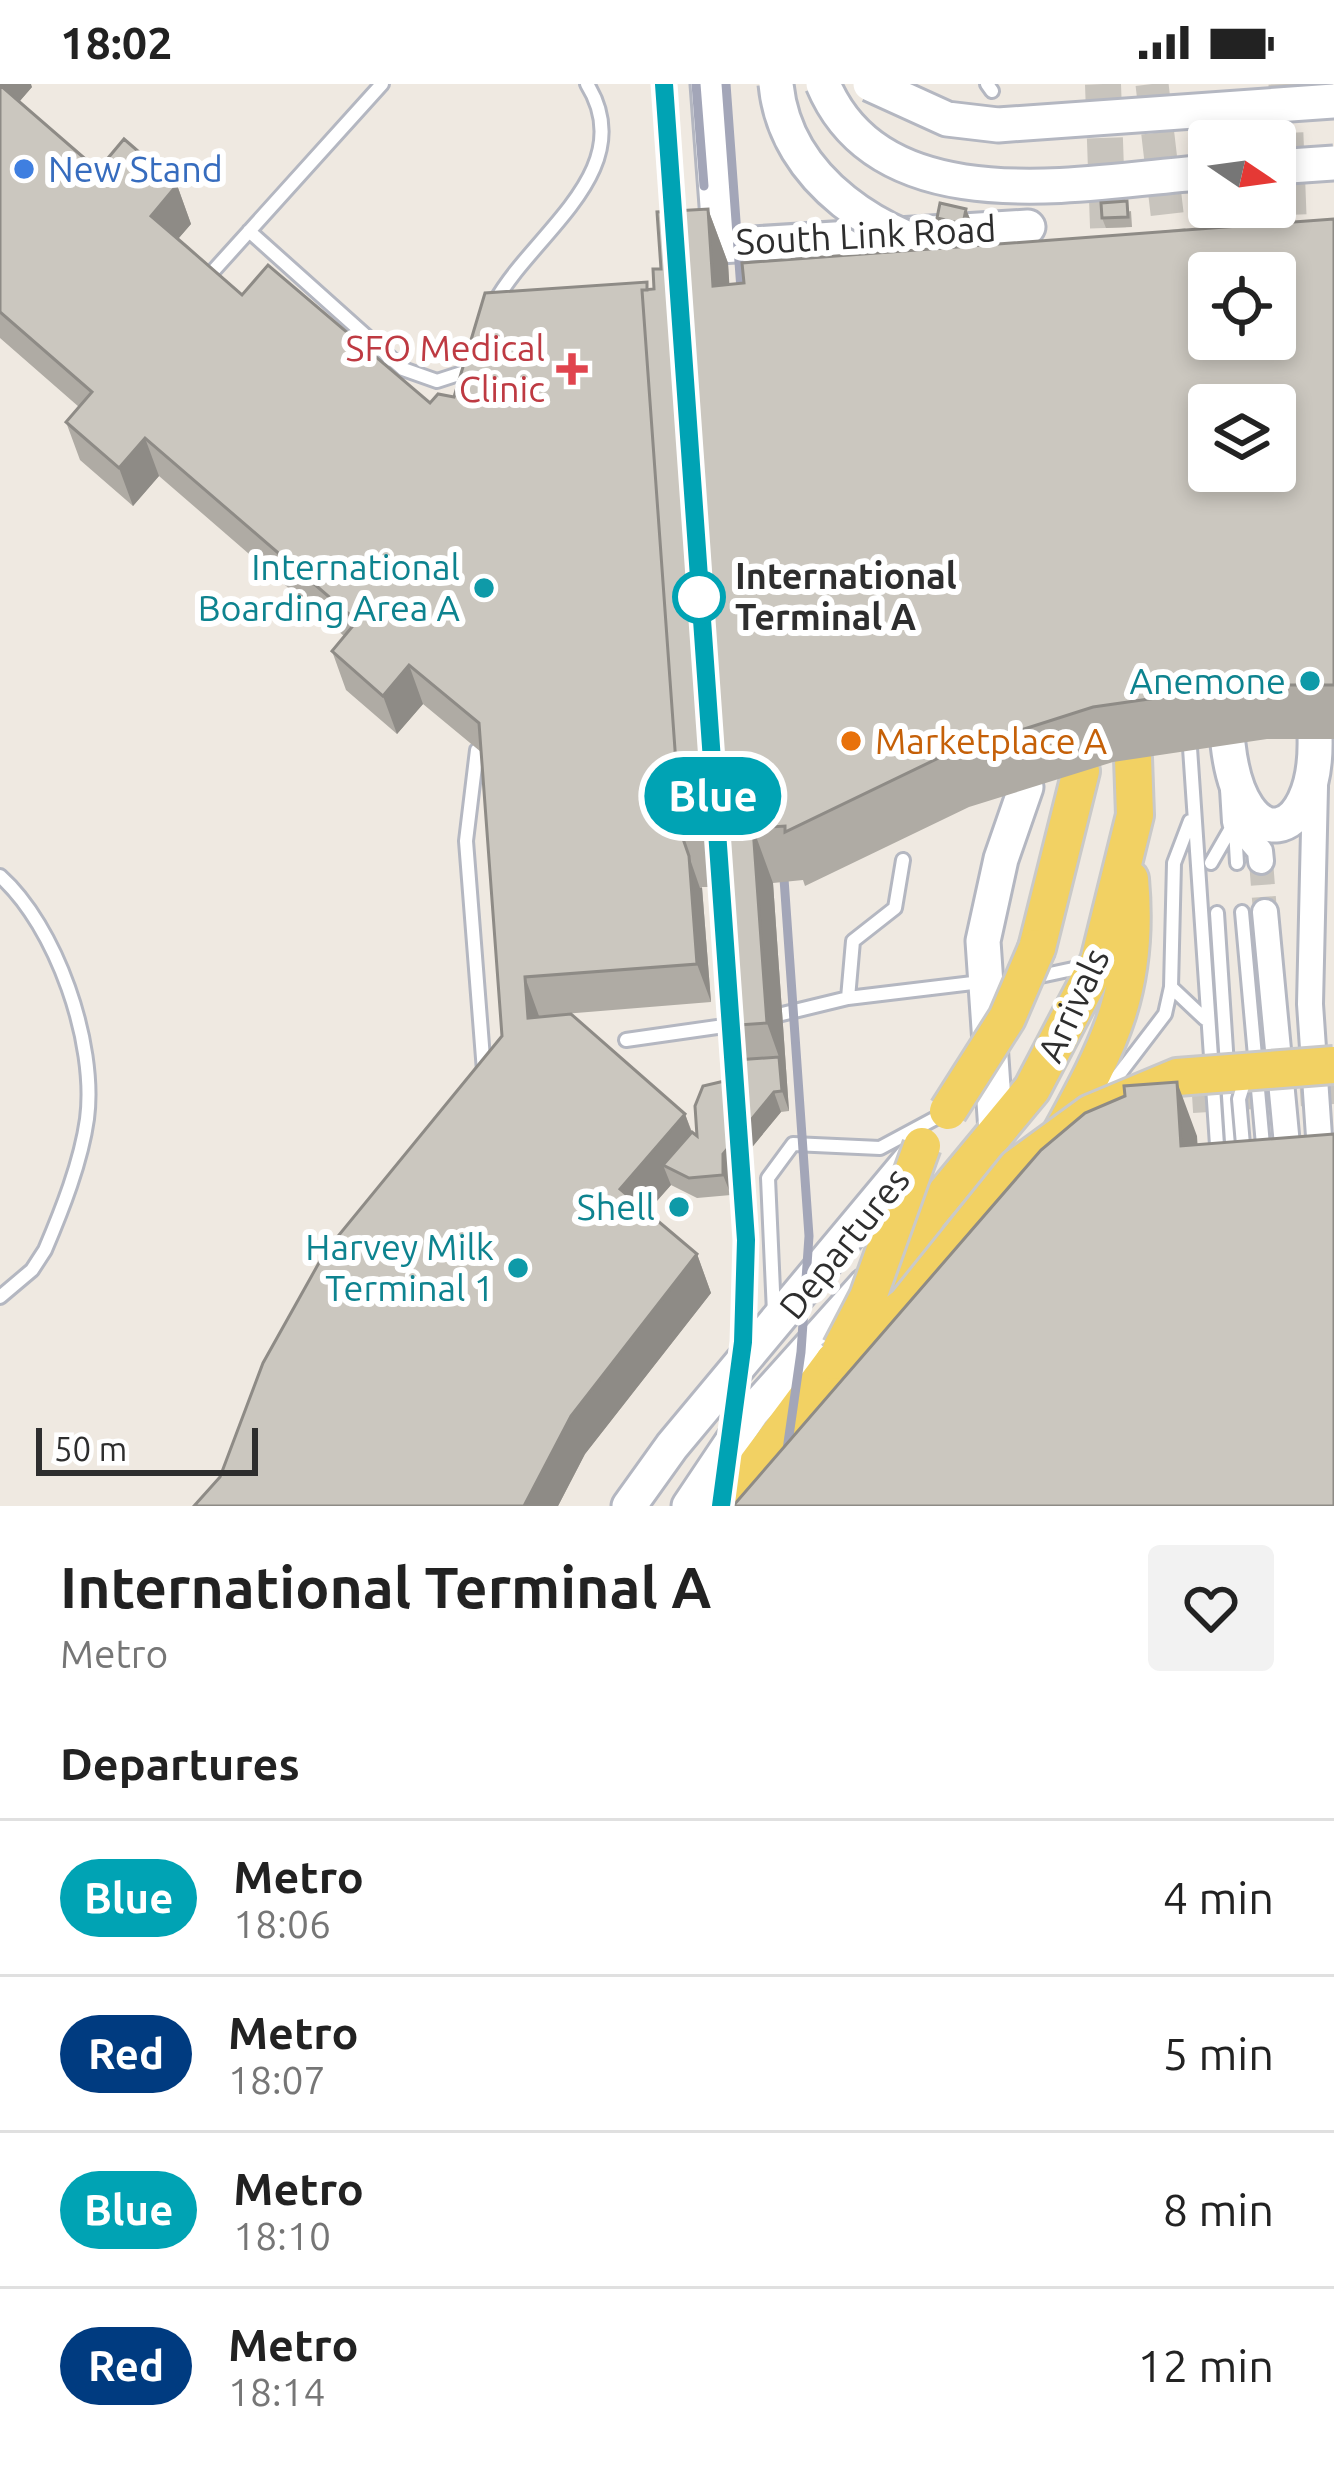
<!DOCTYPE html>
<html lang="en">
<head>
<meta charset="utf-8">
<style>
	:root { --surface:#fff; --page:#f2f2f2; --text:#222; --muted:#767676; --line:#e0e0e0 }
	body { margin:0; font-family:Ubuntu,sans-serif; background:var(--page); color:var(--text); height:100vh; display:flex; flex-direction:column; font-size:45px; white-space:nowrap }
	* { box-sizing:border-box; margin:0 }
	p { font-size:39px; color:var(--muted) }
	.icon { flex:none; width:66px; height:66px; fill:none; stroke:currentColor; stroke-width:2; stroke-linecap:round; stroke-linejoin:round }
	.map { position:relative; height:1422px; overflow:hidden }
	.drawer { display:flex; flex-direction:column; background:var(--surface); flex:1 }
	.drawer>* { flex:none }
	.badge { padding:0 24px; border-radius:39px; font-size:42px; line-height:78px }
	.needle { width:78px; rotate:103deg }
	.fabs { position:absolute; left:1188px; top:36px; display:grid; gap:24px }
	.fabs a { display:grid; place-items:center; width:108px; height:108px; border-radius:12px; background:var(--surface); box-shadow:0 6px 18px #0003; font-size:60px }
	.scale { position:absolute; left:36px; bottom:30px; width:222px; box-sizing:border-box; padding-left:12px; border:6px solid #2e2e2e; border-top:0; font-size:33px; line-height:42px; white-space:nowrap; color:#2e2e2e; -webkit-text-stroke:9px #fff; paint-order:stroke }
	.map>.badge { position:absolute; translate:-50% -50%; box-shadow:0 0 0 6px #fff }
	h2 { padding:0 60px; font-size:45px; line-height:108px }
	.round { display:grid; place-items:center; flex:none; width:126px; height:126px; border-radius:12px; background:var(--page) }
	.head { display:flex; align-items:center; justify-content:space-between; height:204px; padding:0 60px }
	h1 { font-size:57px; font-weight:700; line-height:90px }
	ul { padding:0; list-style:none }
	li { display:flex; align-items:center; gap:36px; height:156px; padding:0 60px; border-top:3px solid var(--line) }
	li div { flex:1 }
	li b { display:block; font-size:45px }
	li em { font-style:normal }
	li .badge { min-width:132px; font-weight:700; text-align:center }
	.status { display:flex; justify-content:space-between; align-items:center; height:84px; padding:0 60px; background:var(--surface); direction:ltr }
	.status svg { height:33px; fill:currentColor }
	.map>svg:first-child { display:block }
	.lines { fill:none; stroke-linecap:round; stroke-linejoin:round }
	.street-tunnel { stroke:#c8c4bd; stroke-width:24; stroke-dasharray:24 12; stroke-linecap:butt }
	.secondary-tunnel { stroke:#c8c4bd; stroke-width:33; stroke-dasharray:33 16; stroke-linecap:butt }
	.primary-tunnel { stroke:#c8c4bd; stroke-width:36; stroke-dasharray:36 18; stroke-linecap:butt }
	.lane-casing { stroke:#b4b7c1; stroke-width:18 }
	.street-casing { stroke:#b4b7c1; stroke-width:30 }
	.secondary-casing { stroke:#b4b7c1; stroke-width:39 }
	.primary-casing { stroke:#c9c9c9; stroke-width:42 }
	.lane { stroke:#fff; stroke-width:12 }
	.street { stroke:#fff; stroke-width:24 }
	.secondary { stroke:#fff; stroke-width:33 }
	.primary { stroke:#f2d163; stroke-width:36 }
	.rail { stroke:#a3a6b8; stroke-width:9 }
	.lane-bridge-casing { stroke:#b4b7c1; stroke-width:18; stroke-linecap:butt }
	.secondary-bridge-casing { stroke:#b4b7c1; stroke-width:39; stroke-linecap:butt }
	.primary-bridge-casing { stroke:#c9c9c9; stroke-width:42; stroke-linecap:butt }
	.lane-bridge { stroke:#fff; stroke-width:12 }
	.secondary-bridge { stroke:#fff; stroke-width:33 }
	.primary-bridge { stroke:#f2d163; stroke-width:36 }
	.wall { fill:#afaba4; fill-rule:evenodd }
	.shaded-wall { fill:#8e8b86 }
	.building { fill:#cbc7bf; stroke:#8e8b86; stroke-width:3; fill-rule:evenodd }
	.line-casing { stroke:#fff; stroke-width:27 }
	.line { stroke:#00a3b4; stroke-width:18 }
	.shop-dot { fill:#3f7fe0; stroke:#fff; stroke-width:4.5 }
	.health-dot { fill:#e0444e; stroke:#fff; stroke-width:4.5 }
	.culture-dot { fill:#0f9aa8; stroke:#fff; stroke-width:4.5 }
	.stop-dot { fill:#fff; stroke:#00a3b4; stroke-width:6 }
	.food-dot { fill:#e8710a; stroke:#fff; stroke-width:4.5 }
	.labels { text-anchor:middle; stroke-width:12; stroke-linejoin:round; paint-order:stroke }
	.shop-label { font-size:36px; fill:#366cbe; stroke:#fff; text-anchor:start }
	.street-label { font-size:36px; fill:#2e2e2e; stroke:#fff }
	.health-label { font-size:36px; fill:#be3a42; stroke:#fff; text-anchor:end }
	.culture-label { font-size:36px; fill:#0d838f; stroke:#fff; text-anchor:end }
	.stop-label { font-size:36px; font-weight:bold; fill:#2e2e2e; stroke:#fff; text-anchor:start }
	.food-label { font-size:36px; fill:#c56008; stroke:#fff; text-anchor:start }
</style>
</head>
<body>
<div class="status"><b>18:02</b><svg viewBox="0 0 49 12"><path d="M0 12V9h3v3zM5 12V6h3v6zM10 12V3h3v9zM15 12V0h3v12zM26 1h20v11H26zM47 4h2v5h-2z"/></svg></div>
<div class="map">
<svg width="1334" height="1422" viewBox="0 0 1334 1422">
	<rect width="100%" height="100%" fill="#efe9e1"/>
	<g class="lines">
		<!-- street-tunnel -->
		<path class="street-tunnel" d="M1261 777 1265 828"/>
		<!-- secondary-tunnel -->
		<path class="secondary-tunnel" d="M1152 0 1174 189
			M1285 0 1292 184"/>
		<!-- primary-tunnel -->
		<path class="primary-tunnel" d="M1103 0 1110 200
			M1192 1011 1334 1002"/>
		<defs>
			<path id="lane" d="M987 0 992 7
				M249 147 403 285 437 297 471 286
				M206 195 382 0
				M495 218C532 150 641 86 587 0
				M1190 664 1218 1076
				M477 666 466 757 484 987
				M1235 745 1237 779
				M1211 779 1234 739
				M0 792C56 842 97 959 87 1035 81 1078 62 1126 45 1166L32 1186 0 1213
				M1242 828 1264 1072
				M1217 829 1233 1073
				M1031 894 1087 882
				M1171 903 1205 935
				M848 914 981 898
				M782 930 848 914 853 857 895 824 903 776
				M626 956 738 940
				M1104 1010 1165 930 1171 903 1174 779 1190 737
				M774 1229 768 1094 793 1060 880 1064 947 1028"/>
			<path id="street" d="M1315 703 1310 920 1321 1082
				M1233 705 1235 738 1260 767 1261 777
				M1265 828 1289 1082"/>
			<path id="secondary" d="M708 0 720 162 1028 143
				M1228 660C1241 777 1318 761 1315 653
				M996 1047 983 857 1001 775 1026 703
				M629 1422 672 1362 913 1073
				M689 1422 752 1328 866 1201"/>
			<path id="primary" d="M1037 864 1081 687
				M1059 1053C1109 961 1140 905 1130 795
				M876 1250 927 1132 1032 1005 1099 877 1135 731 1133 674
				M726 1422 834 1277"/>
		</defs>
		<!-- lane casing -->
		<use href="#lane" class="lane-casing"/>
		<!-- street casing -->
		<use href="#street" class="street-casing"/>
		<!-- secondary casing -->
		<use href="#secondary" class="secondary-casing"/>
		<!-- primary casing -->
		<use href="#primary" class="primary-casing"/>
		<!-- lane -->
		<use href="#lane" class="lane"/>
		<!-- street -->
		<use href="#street" class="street"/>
		<!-- secondary -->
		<use href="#secondary" class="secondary"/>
		<!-- primary -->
		<use href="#primary" class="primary"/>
		<!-- rail -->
		<path class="rail" d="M664 0 673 162
			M696 0 704 102
			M726 0 743 233
			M721 1422 745 1224 730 934
			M779 1422 801 1268 809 1152 782 766"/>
		<defs>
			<path id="lane-bridge" d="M1244 1072 1239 1015 1246 992"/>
			<path id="secondary-bridge" d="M776 0C785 97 883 158 971 173
				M823 0C883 143 1090 97 1209 88
				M870 0 947 35 998 41 1334 17
				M1275 83 1334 79"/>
			<path id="primary-bridge" d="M948 1027 1007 934 1037 864
				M841 1265 868 1213 922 1062
				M834 1277 906 1221 1017 1083 1091 1029 1177 993 1334 981"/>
		</defs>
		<!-- lane-bridge casing -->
		<use href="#lane-bridge" class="lane-bridge-casing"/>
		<!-- secondary-bridge casing -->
		<use href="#secondary-bridge" class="secondary-bridge-casing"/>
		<!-- primary-bridge casing -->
		<use href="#primary-bridge" class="primary-bridge-casing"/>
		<!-- lane-bridge -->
		<use href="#lane-bridge" class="lane-bridge"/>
		<!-- secondary-bridge -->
		<use href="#secondary-bridge" class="secondary-bridge"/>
		<!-- primary-bridge -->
		<use href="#primary-bridge" class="primary-bridge"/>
	</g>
	<!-- wall -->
	<path class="wall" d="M0 0 32 3 19 18 98 86 177 101 191 140 178 155 242 211 430 319 454 313 649 205H654L661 185 708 125 728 179 729 201 1334 135V655H1267L1113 678 969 723 805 802 803 796 773 799 789 1027 781 1028 730 1090 731 1111 697 1114 671 1101 647 1128 697 1170 711 1209 585 1370 558 1422H194L220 1393 502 952 481 668 423 620 397 650 346 606 332 567 344 552 159 392 133 422 80 376 66 338 79 323 0 254ZM702 803H714L724 942 736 976 737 994 697 1052 692 1048 685 1030 539 932 711 918Z
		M1244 123H1274V132L1248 134Z
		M966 125 970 135 967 150 941 145 937 134Z
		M1131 127 1132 143 1106 144 1102 134Z"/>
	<!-- shaded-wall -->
	<path class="shaded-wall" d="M0 0H31L32 3 6 33 0 17Z
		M177 101 191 140 165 170 151 132Z
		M708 125 728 179 733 256 713 202Z
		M966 125 970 135 967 150 963 140Z
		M145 354 159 392 133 422 119 384Z
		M409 581 423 620 397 650 383 612Z
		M753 744 773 799 789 1027 782 1007 779 973 767 939Z
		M689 772 700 804H702L711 918 697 880Z
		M525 893 539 932 542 972 528 934Z
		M1177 998 1197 1052 1201 1116 1181 1062Z
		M774 1008 781 1028 730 1090 731 1111 723 1091V1070Z
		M685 1030 699 1069 663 1081 671 1101 634 1143 620 1105Z
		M697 1170 711 1209 585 1370 558 1422H524L571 1332Z"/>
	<!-- building -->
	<path class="building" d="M0 1 98 86 124 55 177 101 151 132 186 162 242 211 268 181 430 319 438 310 454 313 485 209 647 198V206H642L681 749 689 772 697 880 525 893 528 934 571 930 685 1030 620 1105 697 1170 571 1332 524 1422H194L220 1393 263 1279 325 1168 502 952 479 639 409 581 383 612 332 567 357 537 145 354 119 384 66 338 92 308 0 228Z
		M1127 117 1128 133 1102 134 1101 119Z
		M940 119 966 125 963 140 937 134Z
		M708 125 713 202 744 199 742 179 1334 135V601H1247L1093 623 949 669 785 748V742L753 744 767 939 724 942 710 747 681 749 642 206 654 205 653 185H661L657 128ZM1209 189H1275V255H1209ZM1209 321H1275V387H1209Z
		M779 973 782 1007 774 1008 723 1070V1091L689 1094 663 1081 692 1048 697 1052 695 1022 703 1002 737 994 736 976Z
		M1177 998 1181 1062 1334 1050V1422H733L1041 1066 1085 1029 1125 1012 1124 1002Z"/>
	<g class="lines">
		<defs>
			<path id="line" d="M664 0 746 1156 743 1258 721 1422"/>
		</defs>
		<!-- line casing -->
		<use href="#line" class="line-casing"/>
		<!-- line -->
		<use href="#line" class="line"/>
	</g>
	<!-- markers -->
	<circle class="shop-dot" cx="24" cy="85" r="12"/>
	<path class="health-dot" d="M566 267h12v12h12v12h-12v12h-12v-12h-12v-12h12z"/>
	<g class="culture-dot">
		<circle cx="484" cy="504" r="12"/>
		<circle cx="1310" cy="597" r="12"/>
		<circle cx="679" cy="1123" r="12"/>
		<circle cx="518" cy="1184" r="12"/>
	</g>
	<circle class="stop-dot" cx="699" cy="513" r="24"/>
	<circle class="food-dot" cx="851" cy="657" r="12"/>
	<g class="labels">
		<!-- shop labels -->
		<g class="shop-label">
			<text x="48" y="98">New Stand</text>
		</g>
		<!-- street labels -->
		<g class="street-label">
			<text transform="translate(866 151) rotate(-3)" y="13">South Link Road</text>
			<text transform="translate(1073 921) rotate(-65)" y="13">Arrivals</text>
			<text transform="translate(844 1159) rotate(-51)" y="13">Departures</text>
		</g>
		<!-- health labels -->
		<g class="health-label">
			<text x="545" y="277">SFO Medical<tspan x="545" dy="41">Clinic</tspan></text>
		</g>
		<!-- culture labels -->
		<g class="culture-label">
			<text x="460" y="496">International<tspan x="460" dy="41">Boarding Area A</tspan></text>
			<text x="1286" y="610">Anemone</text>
			<text x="655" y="1136">Shell</text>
			<text x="494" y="1176">Harvey Milk<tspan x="494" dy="41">Terminal 1</tspan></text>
		</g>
		<!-- stop labels -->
		<g class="stop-label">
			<text x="735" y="505">International<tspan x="735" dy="41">Terminal A</tspan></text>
		</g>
		<!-- food labels -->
		<g class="food-label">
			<text x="875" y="670">Marketplace A</text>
		</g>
	</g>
</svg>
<div class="fabs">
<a><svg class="needle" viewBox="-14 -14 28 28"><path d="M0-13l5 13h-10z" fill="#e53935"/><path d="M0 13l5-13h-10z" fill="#767676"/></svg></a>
<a><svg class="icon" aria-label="locate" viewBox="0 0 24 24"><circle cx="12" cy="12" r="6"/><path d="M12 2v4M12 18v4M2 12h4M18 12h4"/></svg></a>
<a><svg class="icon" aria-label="layers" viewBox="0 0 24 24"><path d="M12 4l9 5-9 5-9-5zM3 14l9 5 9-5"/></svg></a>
</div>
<div class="scale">50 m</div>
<b class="badge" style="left:713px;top:712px;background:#00a3b4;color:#fff">Blue</b>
</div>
<section class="drawer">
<div class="head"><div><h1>International Terminal A</h1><p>Metro</p></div><a class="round"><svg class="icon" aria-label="heart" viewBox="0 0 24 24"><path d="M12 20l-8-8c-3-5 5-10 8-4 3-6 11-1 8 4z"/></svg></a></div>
<h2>Departures</h2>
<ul>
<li><span class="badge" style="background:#00a3b4;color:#fff">Blue</span><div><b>Metro</b><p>18:06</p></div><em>4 min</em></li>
<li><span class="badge" style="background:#003b80;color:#fff">Red</span><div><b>Metro</b><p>18:07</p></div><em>5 min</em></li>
<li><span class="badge" style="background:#00a3b4;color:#fff">Blue</span><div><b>Metro</b><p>18:10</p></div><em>8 min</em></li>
<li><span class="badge" style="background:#003b80;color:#fff">Red</span><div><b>Metro</b><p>18:14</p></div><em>12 min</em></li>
</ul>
</section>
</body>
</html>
